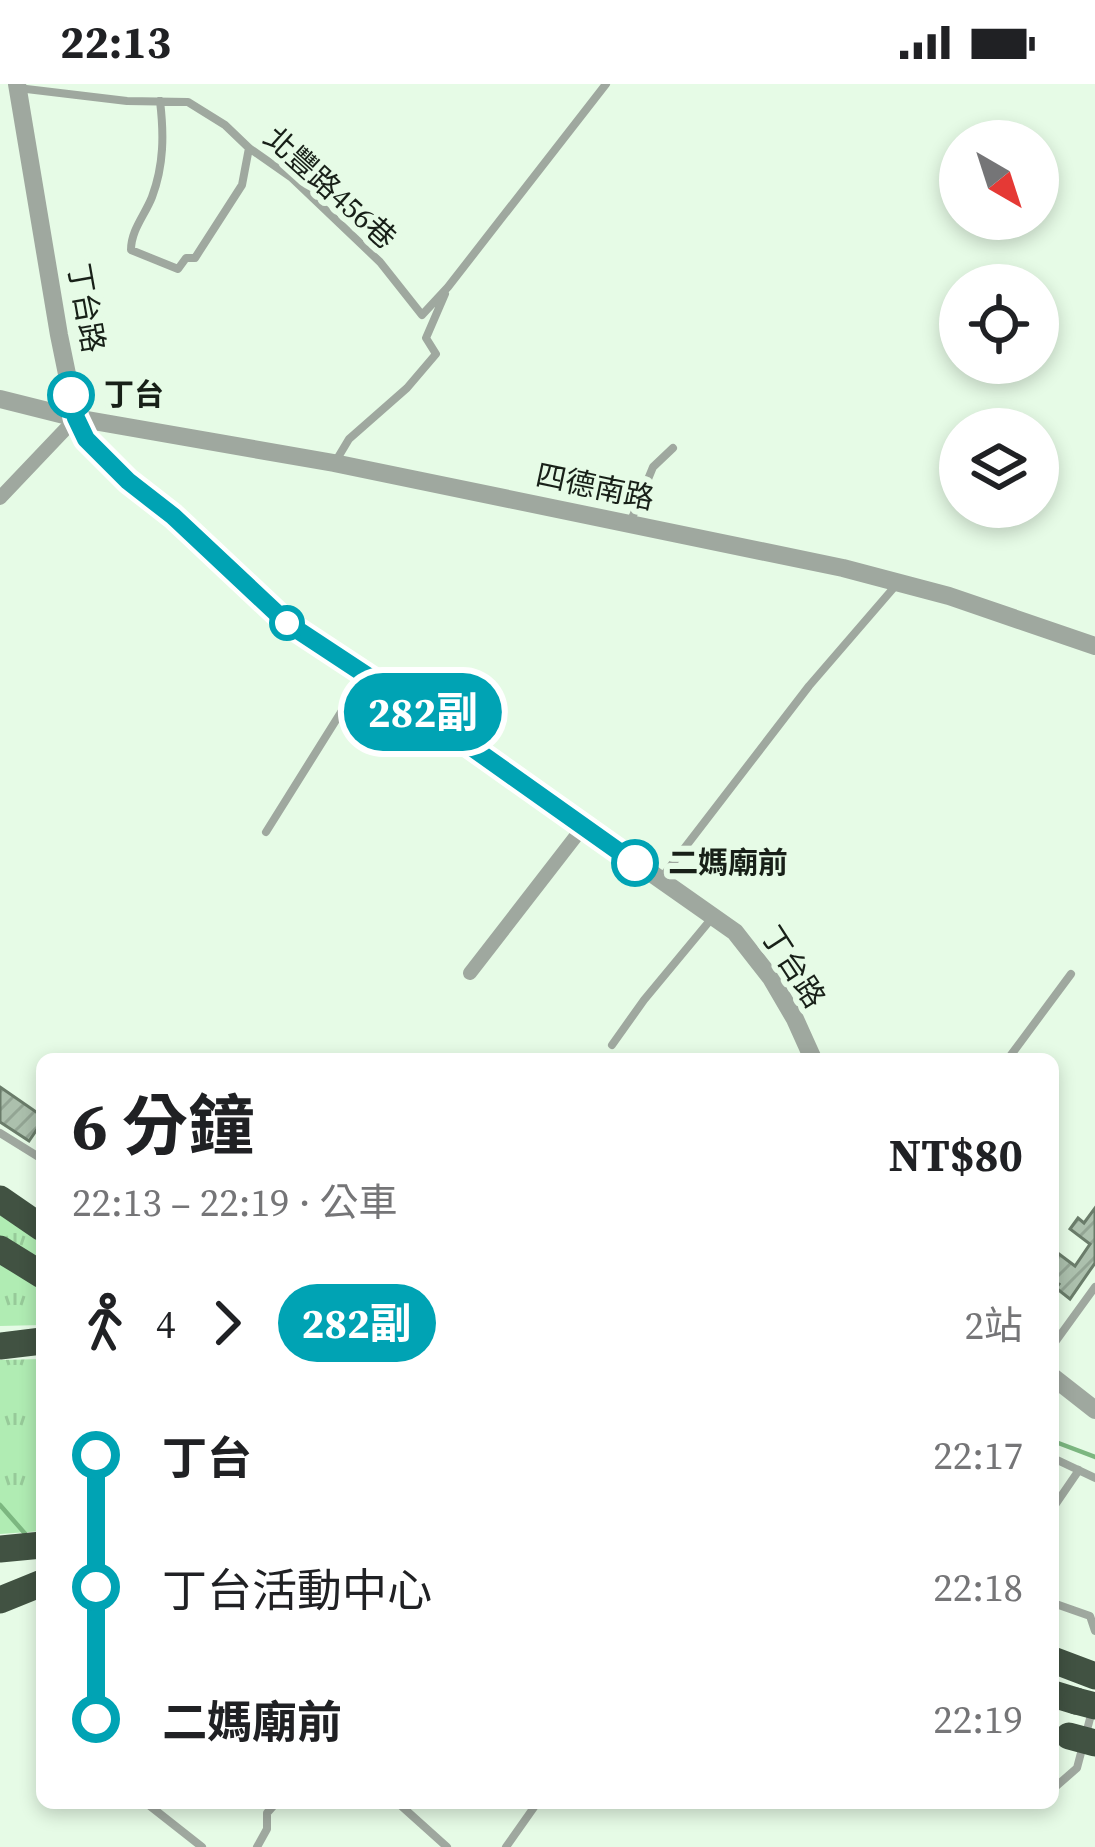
<!DOCTYPE html>
<html lang="zh-TW">
<head>
<meta charset="utf-8">
<style>
	:root { --surface:#fff; --page:#f2f2f2; --text:#202124; --muted:#757577 }
	body { margin:0; font-family:"Source Serif 4","Noto Sans TC",serif; background:var(--page); color:var(--text); height:100vh; display:flex; flex-direction:column; font-size:45px; white-space:nowrap }
	* { box-sizing:border-box; margin:0 }
	p { font-size:39px; color:var(--muted) }
	.icon { flex:none; width:66px; height:66px; fill:none; stroke:currentColor; stroke-width:2; stroke-linecap:round; stroke-linejoin:round }
	.map { position:relative; flex:1; overflow:hidden }
	.drawer { position:absolute; left:36px; top:969px; width:1023px; height:756px; display:flex; flex-direction:column; background:var(--surface); border-radius:18px; box-shadow:0 6px 18px #0003 }
	.drawer>* { flex:none }
	.badge { padding:0 24px; border-radius:39px; font-size:42px; line-height:78px }
	.needle { width:78px; rotate:141deg }
	.buttons { position:absolute; left:939px; top:36px; display:grid; gap:24px }
	.buttons a { display:grid; place-items:center; width:120px; height:120px; border-radius:50%; background:var(--surface); box-shadow:0 6px 18px #0003; font-size:60px }
	.map>.badge { position:absolute; translate:-50% -50%; box-shadow:0 0 0 6px #fff }
	.legs { display:flex; align-items:center; gap:18px; height:132px; padding:0 36px; font-size:39px }
	.legs p { margin-inline-start:auto }
	.overview { display:flex; align-items:center; justify-content:space-between; height:204px; padding:0 36px }
	h1 { font-size:66px; font-weight:700; line-height:90px }
	ul { padding:0 36px; list-style:none }
	li { display:flex; align-items:center; gap:42px; height:132px; font-size:45px }
	li i { display:grid; place-items:center; width:18px; height:100%; margin:0 15px; background:currentColor }
	li i::after { content:''; width:30px; height:30px; margin:-15px; border:9px solid; border-radius:50%; background:var(--surface) }
	li p { margin-inline-start:auto }
	li:first-child i { background:linear-gradient(#0000 50%,currentColor 0) }
	li:last-child i { background:linear-gradient(currentColor 50%,#0000 0) }
	.status { display:flex; justify-content:space-between; align-items:center; height:84px; padding:0 60px; background:var(--surface); direction:ltr }
	.status svg { height:33px; fill:currentColor }
	.map>svg:first-child { display:block }
	.grass { fill:url(#grass-tufts) }
	.lines { fill:none; stroke-linecap:round; stroke-linejoin:round }
	.stream { stroke:#7cb780; stroke-width:4.5 }
	.building { fill:url(#building-hatch); stroke:#6a7c6a; stroke-width:3 }
	.service { stroke:#9fa89f; stroke-width:8 }
	.minor { stroke:#9fa89f; stroke-width:14 }
	.tertiary { stroke:#9fa89f; stroke-width:18 }
	.motorway { stroke:#415242; stroke-width:27 }
	.motorway-bridge { stroke:#415242; stroke-width:27 }
	.line-1-casing { stroke:#fff; stroke-width:27 }
	.line-1 { stroke:#00a3b4; stroke-width:18 }
	.stop-1-dot { fill:#fff; stroke:#00a3b4; stroke-width:6 }
	.labels { text-anchor:middle; stroke-width:12; stroke-linejoin:round; paint-order:stroke }
	.street-label { font-size:30px; fill:#182018; stroke:#e6fbe6 }
	.stop-label { font-size:30px; font-weight:bold; fill:#182018; stroke:#e6fbe6; text-anchor:start }
</style>
</head>
<body>
<div class="status"><b>22:13</b><svg viewBox="0 0 49 12"><path d="M0 12V9h3v3zM5 12V6h3v6zM10 12V3h3v9zM15 12V0h3v12zM26 1h20v11H26zM47 4h2v5h-2z"/></svg></div>
<div class="map">
<svg width="1095" height="1763" viewBox="0 0 1095 1763">
	<defs>
		<pattern id="grass-tufts" width="24" height="20" patternUnits="userSpaceOnUse" patternTransform="scale(3)"><rect width="24" height="20" fill="#b0ecb3"/><path d="M3 7l-1-3M5 7V3M7 7l1-3M15 17l-1-3M17 17v-4M19 17l1-3" fill="none" stroke="#97ca99"/></pattern>
		<pattern id="building-hatch" width="6" height="6" patternUnits="userSpaceOnUse" patternTransform="scale(3)"><rect width="6" height="6" fill="#acc0ad"/><path d="M-1 1l2-2M0 6l6-6M5 7l2-2" fill="none" stroke="#93a594"/></pattern>
	</defs>
	<rect width="100%" height="100%" fill="#e6fbe6"/>
	<!-- grass -->
	<path class="grass" d="M0 1131 42 1159V1198L37 1207 42 1210V1241L0 1242Z
		M42 1275V1447L0 1450V1276Z"/>
	<g class="lines">
		<!-- stream -->
		<path class="stream" d="M1053 1357 1095 1373
			M0 1421 28 1453"/>
	</g>
	<!-- building -->
	<path class="building" d="M0 1003 42 1032V1038L29 1057 0 1038Z
		M1095 1124V1179L1070 1215 1056 1204 1059 1200 1053 1196V1180L1059 1170 1075 1182 1090 1160 1070 1145 1078 1134 1084 1139Z"/>
	<g class="lines">
		<!-- service -->
		<path class="service" d="M18 4 127 17 188 18 225 41 249 64 292 94 380 178 422 231 448 203 606 0
			M160 17C164 50 164 81 152 113 145 131 131 146 131 166L178 185 186 174H195L242 101 249 64
			M337 375 349 355 407 304 436 270 426 254 445 210
			M630 439 653 383 673 364
			M266 748 363 593
			M663 792 809 602 897 500
			M612 961 644 916 712 834
			M1008 975 1071 890
			M0 1049 42 1075
			M1053 1261 1095 1203
			M1053 1374 1095 1394
			M1053 1424 1079 1386
			M1053 1519 1090 1532 1095 1547
			M1053 1705 1077 1684 1092 1627
			M398 1719 447 1763
			M150 1722 202 1763
			M257 1763 267 1745V1729L276 1719
			M506 1763 537 1719"/>
		<!-- minor -->
		<path class="minor" d="M0 414 76 334
			M470 889 583 743"/>
		<!-- tertiary -->
		<path class="tertiary" d="M17 0 59 251 76 334 85 355 128 397 173 432 287 539 422 628 735 848 771 894 795 935 813 975
			M0 315 76 334 334 379 843 484 949 512 1095 562
			M1053 1293 1095 1326"/>
		<!-- motorway -->
		<path class="motorway" d="M0 1115 42 1144
			M0 1165 42 1191
			M0 1262 42 1257
			M0 1465 42 1461
			M0 1516 42 1499
			M1053 1576 1095 1592
			M1053 1610 1076 1617"/>
		<!-- motorway-bridge -->
		<path class="motorway-bridge" d="M1076 1617 1095 1622
			M1069 1652 1095 1659"/>
	</g>
	<g class="lines">
		<defs>
			<path id="line-1" d="M71 311 76 334 86 355 128 397 173 432 287 539 422 628 635 779"/>
		</defs>
		<!-- line-1 casing -->
		<use href="#line-1" class="line-1-casing"/>
		<!-- line-1 -->
		<use href="#line-1" class="line-1"/>
	</g>
	<!-- markers -->
	<g class="stop-1-dot">
		<circle cx="71" cy="311" r="21"/>
		<circle cx="287" cy="539" r="15"/>
		<circle cx="635" cy="779" r="21"/>
	</g>
	<g class="labels">
		<!-- street labels -->
		<g class="street-label">
			<text transform="translate(330 104) rotate(42)" y="10">北豐路456巷</text>
			<text transform="translate(86 224) rotate(80)" y="10">丁台路</text>
			<text transform="translate(595 403) rotate(12)" y="10">四德南路</text>
			<text transform="translate(793 883) rotate(57)" y="10">丁台路</text>
		</g>
		<!-- stop labels -->
		<g class="stop-label">
			<text x="104" y="321">丁台</text>
			<text x="668" y="789">二媽廟前</text>
		</g>
	</g>
</svg>
<div class="buttons">
<a><svg class="needle" viewBox="-14 -14 28 28"><path d="M0-13l5 13h-10z" fill="#e53935"/><path d="M0 13l5-13h-10z" fill="#757577"/></svg></a>
<a><svg class="icon" aria-label="locate" viewBox="0 0 24 24"><circle cx="12" cy="12" r="6"/><path d="M12 2v4M12 18v4M2 12h4M18 12h4"/></svg></a>
<a><svg class="icon" aria-label="layers" viewBox="0 0 24 24"><path d="M12 4l9 5-9 5-9-5zM3 14l9 5 9-5"/></svg></a>
</div>
<b class="badge" style="left:423px;top:628px;background:#00a3b4;color:#fff">282副</b>
<section class="drawer">
<div class="overview"><div><h1>6 分鐘</h1><p>22:13 – 22:19 · 公車</p></div><b>NT$80</b></div>
<div class="legs"><svg class="icon" aria-label="walk" viewBox="0 0 24 24"><circle cx="13" cy="4" r="2"/><path d="M13 8l-2 6 4 7M11 14l-3 7M7 12l3-4h3l4 4"/></svg>4<svg class="icon" aria-label="forward" viewBox="0 0 24 24"><path d="M9 5l7 7-7 7"/></svg><b class="badge" style="background:#00a3b4;color:#fff">282副</b><p>2站</p></div>
<ul>
<li><i style="color:#00a3b4"></i><b>丁台</b><p>22:17</p></li>
<li><i style="color:#00a3b4"></i><span>丁台活動中心</span><p>22:18</p></li>
<li><i style="color:#00a3b4"></i><b>二媽廟前</b><p>22:19</p></li>
</ul>
</section>
</div>
</body>
</html>
